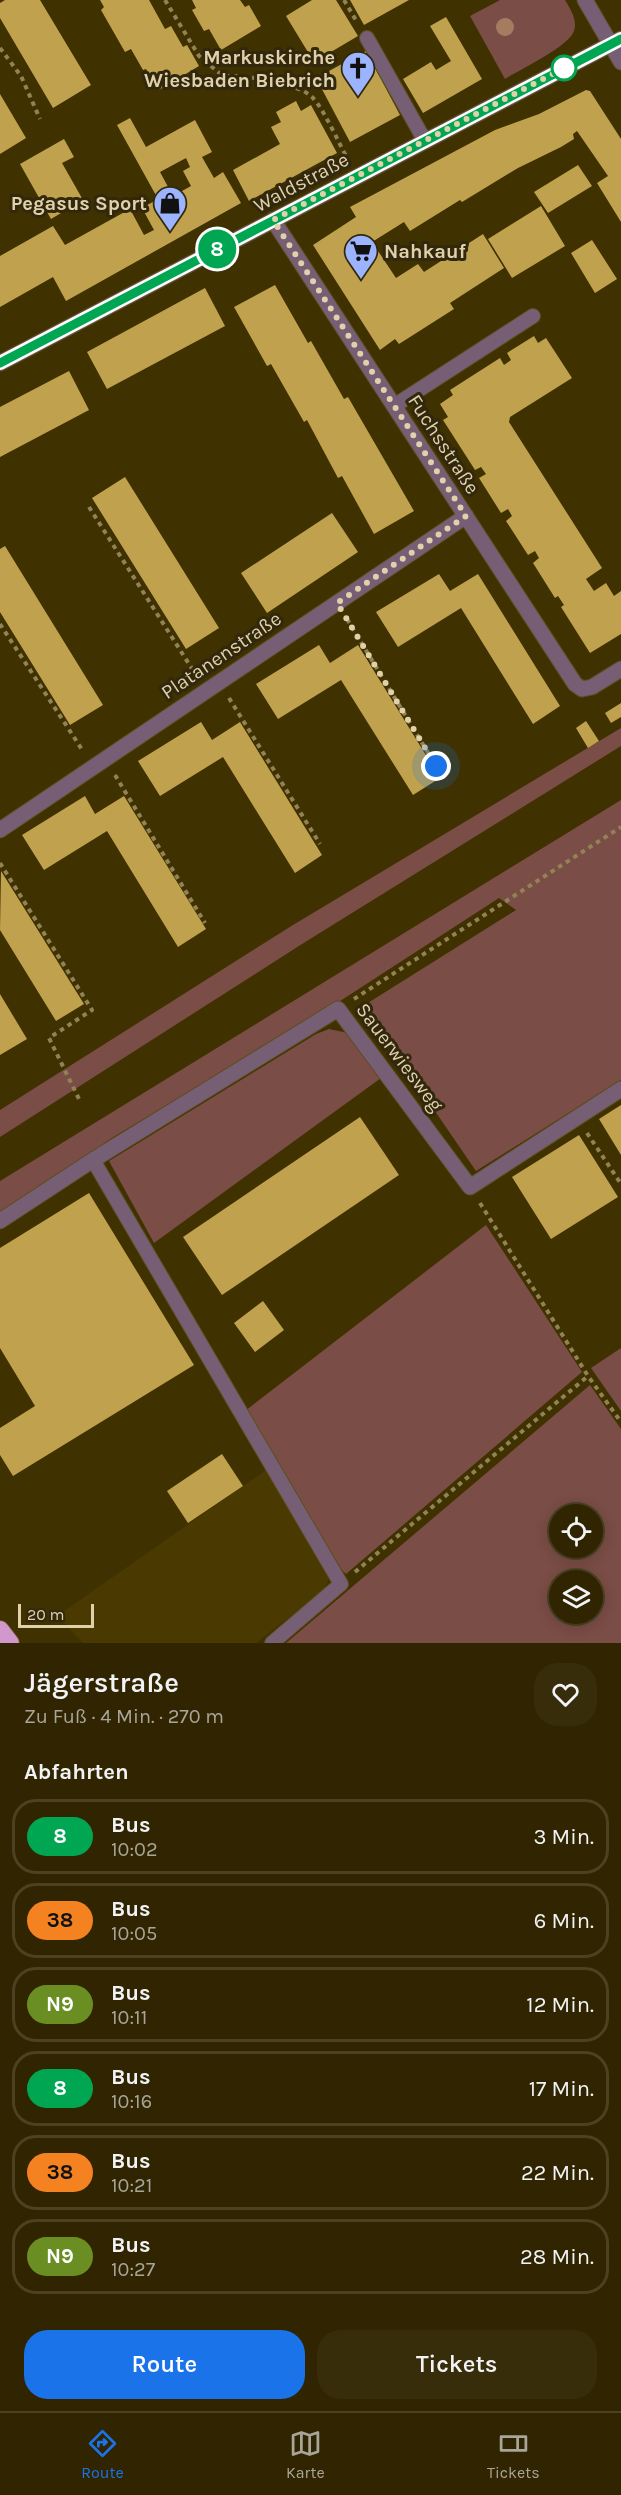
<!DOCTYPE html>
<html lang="de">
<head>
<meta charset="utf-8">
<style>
	:root { --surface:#302500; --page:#382d0a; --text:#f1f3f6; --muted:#a8a599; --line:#4b4222; --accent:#1a73e8 }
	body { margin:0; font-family:Karla,sans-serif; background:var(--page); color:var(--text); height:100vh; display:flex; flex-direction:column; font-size:22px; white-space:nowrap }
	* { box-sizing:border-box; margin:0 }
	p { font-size:20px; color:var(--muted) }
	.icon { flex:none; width:33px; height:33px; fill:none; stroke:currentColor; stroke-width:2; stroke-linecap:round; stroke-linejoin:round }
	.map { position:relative; height:1643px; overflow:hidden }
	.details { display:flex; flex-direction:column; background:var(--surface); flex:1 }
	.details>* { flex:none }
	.badge { padding:0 12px; border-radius:20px; font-size:21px; line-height:39px }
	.tools { position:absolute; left:549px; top:1504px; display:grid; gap:12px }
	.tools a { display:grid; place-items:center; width:54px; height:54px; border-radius:50%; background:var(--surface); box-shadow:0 3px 15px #0003,0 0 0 2px var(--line); font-size:30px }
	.scale { position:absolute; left:18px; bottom:15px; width:76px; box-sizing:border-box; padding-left:6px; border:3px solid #e0d1aa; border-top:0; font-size:16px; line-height:21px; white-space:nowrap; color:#e0d1aa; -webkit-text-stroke:4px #31280d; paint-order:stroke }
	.you { position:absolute; width:30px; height:30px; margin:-15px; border:4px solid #fff; border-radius:50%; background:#1a73e8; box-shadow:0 0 0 9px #1a73e833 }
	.map>.badge { position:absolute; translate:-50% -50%; box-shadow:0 0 0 3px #fff }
	h2 { padding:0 24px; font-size:22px; line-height:54px }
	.round { display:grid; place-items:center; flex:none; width:63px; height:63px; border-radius:24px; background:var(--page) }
	.overview { display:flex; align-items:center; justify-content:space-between; height:102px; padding:0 24px }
	h1 { font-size:28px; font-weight:600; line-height:45px }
	.action { display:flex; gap:12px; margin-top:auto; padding:12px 24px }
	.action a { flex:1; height:69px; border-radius:24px; background:var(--accent); color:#fff; font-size:24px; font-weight:600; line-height:69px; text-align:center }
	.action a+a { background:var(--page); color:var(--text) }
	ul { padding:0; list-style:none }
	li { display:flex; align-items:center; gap:18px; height:75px; margin:0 12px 9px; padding:0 12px; border:3px solid var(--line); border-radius:24px }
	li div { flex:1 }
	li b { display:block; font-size:22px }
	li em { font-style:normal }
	li .badge { min-width:66px; font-weight:700; text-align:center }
	.dock { display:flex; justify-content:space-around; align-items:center; height:84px; border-top:2px solid var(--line); background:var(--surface); font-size:16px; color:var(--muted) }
	.dock a { display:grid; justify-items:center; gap:3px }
	.dock .selected { color:var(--accent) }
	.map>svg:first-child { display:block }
	.built { fill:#4a3901 }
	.green { fill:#7a4d46; fill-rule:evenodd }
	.building { fill:#c0a24e; fill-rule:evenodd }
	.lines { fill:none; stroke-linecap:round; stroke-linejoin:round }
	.service-casing { stroke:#5d4e1f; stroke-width:16 }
	.minor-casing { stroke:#5d4e1f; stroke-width:17 }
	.motorway-casing { stroke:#5d4e1f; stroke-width:20 }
	.path { stroke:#928357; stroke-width:4; stroke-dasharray:4.5 4.5; stroke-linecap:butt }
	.service { stroke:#765e74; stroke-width:14 }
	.minor { stroke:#765e74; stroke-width:15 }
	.motorway { stroke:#d297cd; stroke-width:18 }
	.tree { fill:#a67c60 }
	.line-casing { stroke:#fff; stroke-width:14 }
	.line { stroke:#00a651; stroke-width:9 }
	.walk { stroke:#e0d1aa; stroke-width:6; stroke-dasharray:0 10.8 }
	.stop-dot { fill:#fff; stroke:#00a651; stroke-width:3 }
	.labels { text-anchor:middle; stroke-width:6; stroke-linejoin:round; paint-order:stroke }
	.poi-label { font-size:20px; font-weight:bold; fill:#e0d1aa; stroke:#31280d; text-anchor:end }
	.street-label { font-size:20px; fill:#e0d1aa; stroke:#31280d }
</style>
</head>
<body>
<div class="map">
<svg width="621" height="1643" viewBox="0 0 621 1643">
	<rect width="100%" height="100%" fill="#403100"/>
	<!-- built -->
	<path class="built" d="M266 1470 329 1579 324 1590 256 1643H83L57 1616Z"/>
	<!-- green -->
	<path class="green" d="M500 0H565C570 8 578 21 574 31 568 47 521 69 505 79L470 16Z
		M621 728V746L302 944 0 1137V1110L293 925Z
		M621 800V1080L476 1171 363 1006 516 910 499 898 334 1005 115 1136 0 1213V1181Z
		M329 1029 348 1033 381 1078 154 1243 109 1161 316 1034Z
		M486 1225 582 1372 346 1574 341 1569 245 1411Z
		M621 1348V1411L591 1368Z
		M590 1385 621 1429V1643H286ZM560 1515H592V1548H560ZM560 1581H592V1614H560Z"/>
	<!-- building -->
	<path class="building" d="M5 0H40L91 85 53 108 0 18V3Z
		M100 0H149L165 29 171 26 183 47 187 45 199 66 159 90 146 69 143 70 131 49 125 52 101 10 104 7Z
		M192 0H240L245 7 249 5 261 26 221 50 209 29 204 31 192 10 196 8Z
		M312 0H336L358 36 314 62 286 16Z
		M350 0H409L364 25Z
		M446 17 482 79 423 113 403 79 431 62 436 70 451 61 430 26Z
		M366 51 400 115 350 142 316 78Z
		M586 90 590 91 621 139V222L597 183 608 176 577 131 573 134 574 139 561 147 518 168 462 202 460 200 410 231 404 222 372 242 396 278 418 264 424 272 483 234 504 268 450 303 454 309 399 344 395 339 380 350 313 245 356 217 350 207 495 130 539 114Z
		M0 94 26 138 0 154Z
		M296 101 301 111 311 105 337 153 249 201 233 170 280 144 271 127 281 122 276 112Z
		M130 118 146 147 195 120 212 152 202 157 214 178 223 172 241 203 66 301 53 277 0 307V256L53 226 65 245 130 209 144 235 154 230 142 208 158 199 117 125ZM186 158 190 167 183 171 191 186 173 196 160 172Z
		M64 139 74 157 62 163 83 200 51 219 20 164Z
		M578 165 592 186 548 213 534 192Z
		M541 206 565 246 512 278 488 239Z
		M592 240 617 279 595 293 571 253Z
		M275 285 308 343 311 341 344 399 348 397 414 511 374 534 342 476 338 478 307 420 304 422 271 364 267 366 234 307Z
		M205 288 225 326 107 389 87 352Z
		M534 336 538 343 546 338 572 378 510 417 509 422 602 568 586 579 594 591 606 583 614 596 621 591V634L590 653 561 607 564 605 558 596 555 598 533 563 539 558 535 551 528 555 506 521 512 516 508 509 501 513 479 478 486 474 481 467 475 470 443 420 448 417 440 404 453 395 450 390 500 358 504 365 511 360 507 353Z
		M69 371 89 410 0 457V407Z
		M125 477 219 628 186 649 92 498Z
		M332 513 358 552 267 613 241 573Z
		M5 546 103 705 70 725 0 612V549Z
		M439 574 450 591 478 574 560 706 533 724 461 608 398 647 376 612Z
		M319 645 330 663 358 645 440 778 413 795 341 680 278 719 256 684Z
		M621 703V717L611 723 605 713Z
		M586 721 599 741 588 748 576 728Z
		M201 722 212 740 240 722 322 855 295 873 223 757 160 796 138 761Z
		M85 796 95 814 124 796 206 929 178 947 107 831 44 870 22 835Z
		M1 871 84 1004 56 1021 0 930Z
		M0 994 27 1039 0 1055Z
		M621 1105V1155L599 1119Z
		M360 1117 399 1175 222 1295 183 1237Z
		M579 1135 618 1197 551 1239 512 1177Z
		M89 1193 194 1365 13 1476 0 1455V1428L35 1406 0 1348V1248Z
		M263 1301 284 1330 255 1352 234 1323Z
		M222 1454 243 1486 188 1523 167 1491Z"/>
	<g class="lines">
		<defs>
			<path id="service" d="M367 38 425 141
				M394 406 533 316
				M93 1160 341 1584 272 1643"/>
			<path id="minor" d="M585 0 621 62
				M273 220 575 684 582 689 592 687 621 669
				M0 363 621 39
				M0 830 466 516
				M0 1221 93 1160 338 1009 470 1187 621 1089"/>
			<path id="motorway" d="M0 1630 10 1643"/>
		</defs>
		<!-- service casing -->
		<use href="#service" class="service-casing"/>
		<!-- minor casing -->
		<use href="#minor" class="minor-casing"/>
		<!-- motorway casing -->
		<use href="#motorway" class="motorway-casing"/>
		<!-- path -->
		<path class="path" d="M165 0 199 56 223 76C245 75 298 82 313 98 323 108 340 145 348 160
			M344 0 357 22
			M0 48 21 76 40 119
			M89 507 196 675
			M347 619 436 766
			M0 624 83 751
			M229 698 320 844
			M115 775 205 923
			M0 863 92 1010 49 1038 80 1101
			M354 999 621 827
			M587 1133 621 1184
			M480 1203 588 1376 621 1422
			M355 1572 588 1376"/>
		<!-- service -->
		<use href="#service" class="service"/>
		<!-- minor -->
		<use href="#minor" class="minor"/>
		<!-- motorway -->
		<use href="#motorway" class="motorway"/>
	</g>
	<!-- trees -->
	<circle class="tree" cx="505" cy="27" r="9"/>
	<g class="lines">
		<defs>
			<path id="line" d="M0 363 621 39"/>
		</defs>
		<!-- line casing -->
		<use href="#line" class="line-casing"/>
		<!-- line -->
		<use href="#line" class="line"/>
		<!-- walk -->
		<path class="walk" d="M436 766 337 603 466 516 273 220 564 68"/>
	</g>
	<!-- icons -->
	<defs>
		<symbol id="church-pin" viewBox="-11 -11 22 30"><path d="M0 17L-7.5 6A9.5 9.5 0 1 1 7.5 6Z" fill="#9cb4fd" stroke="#31280d"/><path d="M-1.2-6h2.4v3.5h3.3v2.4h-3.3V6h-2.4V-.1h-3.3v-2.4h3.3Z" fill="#111"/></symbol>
		<symbol id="shop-pin" viewBox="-11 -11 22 30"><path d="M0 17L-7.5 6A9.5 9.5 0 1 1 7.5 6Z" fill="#9cb4fd" stroke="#31280d"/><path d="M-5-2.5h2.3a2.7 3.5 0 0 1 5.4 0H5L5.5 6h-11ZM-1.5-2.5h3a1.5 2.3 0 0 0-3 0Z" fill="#111"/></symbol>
		<symbol id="supermarket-pin" viewBox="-11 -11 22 30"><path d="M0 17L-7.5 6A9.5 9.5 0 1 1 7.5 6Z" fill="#9cb4fd" stroke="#31280d"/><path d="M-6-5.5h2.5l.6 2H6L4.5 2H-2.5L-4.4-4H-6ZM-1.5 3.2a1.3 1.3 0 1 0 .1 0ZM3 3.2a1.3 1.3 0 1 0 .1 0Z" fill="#111"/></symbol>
	</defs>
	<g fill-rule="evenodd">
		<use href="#church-pin" x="339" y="49" width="38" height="52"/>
		<use href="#shop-pin" x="151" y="184" width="38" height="52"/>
		<use href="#supermarket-pin" x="342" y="232" width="38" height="52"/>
	</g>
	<!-- markers -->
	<circle class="stop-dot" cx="564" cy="68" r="12"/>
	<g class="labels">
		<!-- poi labels -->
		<g class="poi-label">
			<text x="335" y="64">Markuskirche<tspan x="335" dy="23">Wiesbaden Biebrich</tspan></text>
			<text x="147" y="210">Pegasus Sport</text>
			<text x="384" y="258" text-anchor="start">Nahkauf</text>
		</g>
		<!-- street labels -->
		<g class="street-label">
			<text transform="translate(301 182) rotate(-28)" y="7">Waldstraße</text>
			<text transform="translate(444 444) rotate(57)" y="7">Fuchsstraße</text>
			<text transform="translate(221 655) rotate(-34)" y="7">Platanenstraße</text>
			<text transform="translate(400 1057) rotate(53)" y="7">Sauerwiesweg</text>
		</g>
	</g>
</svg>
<div class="tools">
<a><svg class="icon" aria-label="locate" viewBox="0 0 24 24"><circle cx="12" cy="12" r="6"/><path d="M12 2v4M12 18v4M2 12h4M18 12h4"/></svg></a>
<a><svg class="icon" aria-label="layers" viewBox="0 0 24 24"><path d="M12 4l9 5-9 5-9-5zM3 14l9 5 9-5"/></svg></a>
</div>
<div class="scale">20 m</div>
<div class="you" style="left:436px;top:766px"></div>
<b class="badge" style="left:217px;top:249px;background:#00a651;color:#fff">8</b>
</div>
<section class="details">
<div class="overview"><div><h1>Jägerstraße</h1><p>Zu Fuß · 4 Min. · 270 m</p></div><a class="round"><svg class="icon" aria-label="heart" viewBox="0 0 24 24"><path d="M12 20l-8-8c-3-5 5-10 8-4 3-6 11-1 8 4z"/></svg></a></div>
<h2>Abfahrten</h2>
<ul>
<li><span class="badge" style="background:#00a651;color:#fff">8</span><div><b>Bus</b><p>10:02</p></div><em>3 Min.</em></li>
<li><span class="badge" style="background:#f58220;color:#111">38</span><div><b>Bus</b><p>10:05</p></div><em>6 Min.</em></li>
<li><span class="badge" style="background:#6b8e23;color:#fff">N9</span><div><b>Bus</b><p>10:11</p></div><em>12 Min.</em></li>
<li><span class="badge" style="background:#00a651;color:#fff">8</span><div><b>Bus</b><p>10:16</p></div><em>17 Min.</em></li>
<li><span class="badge" style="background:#f58220;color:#111">38</span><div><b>Bus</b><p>10:21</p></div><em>22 Min.</em></li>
<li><span class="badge" style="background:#6b8e23;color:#fff">N9</span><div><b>Bus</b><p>10:27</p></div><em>28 Min.</em></li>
</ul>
<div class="action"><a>Route</a><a>Tickets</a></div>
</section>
<nav class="dock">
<a class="selected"><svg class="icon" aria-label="directions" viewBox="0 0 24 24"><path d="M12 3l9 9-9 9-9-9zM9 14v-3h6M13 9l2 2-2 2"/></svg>Route</a>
<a><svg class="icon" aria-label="map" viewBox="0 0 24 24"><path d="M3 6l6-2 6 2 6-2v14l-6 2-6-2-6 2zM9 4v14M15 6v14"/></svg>Karte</a>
<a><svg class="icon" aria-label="tickets" viewBox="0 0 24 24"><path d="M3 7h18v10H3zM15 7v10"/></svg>Tickets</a>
</nav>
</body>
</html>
